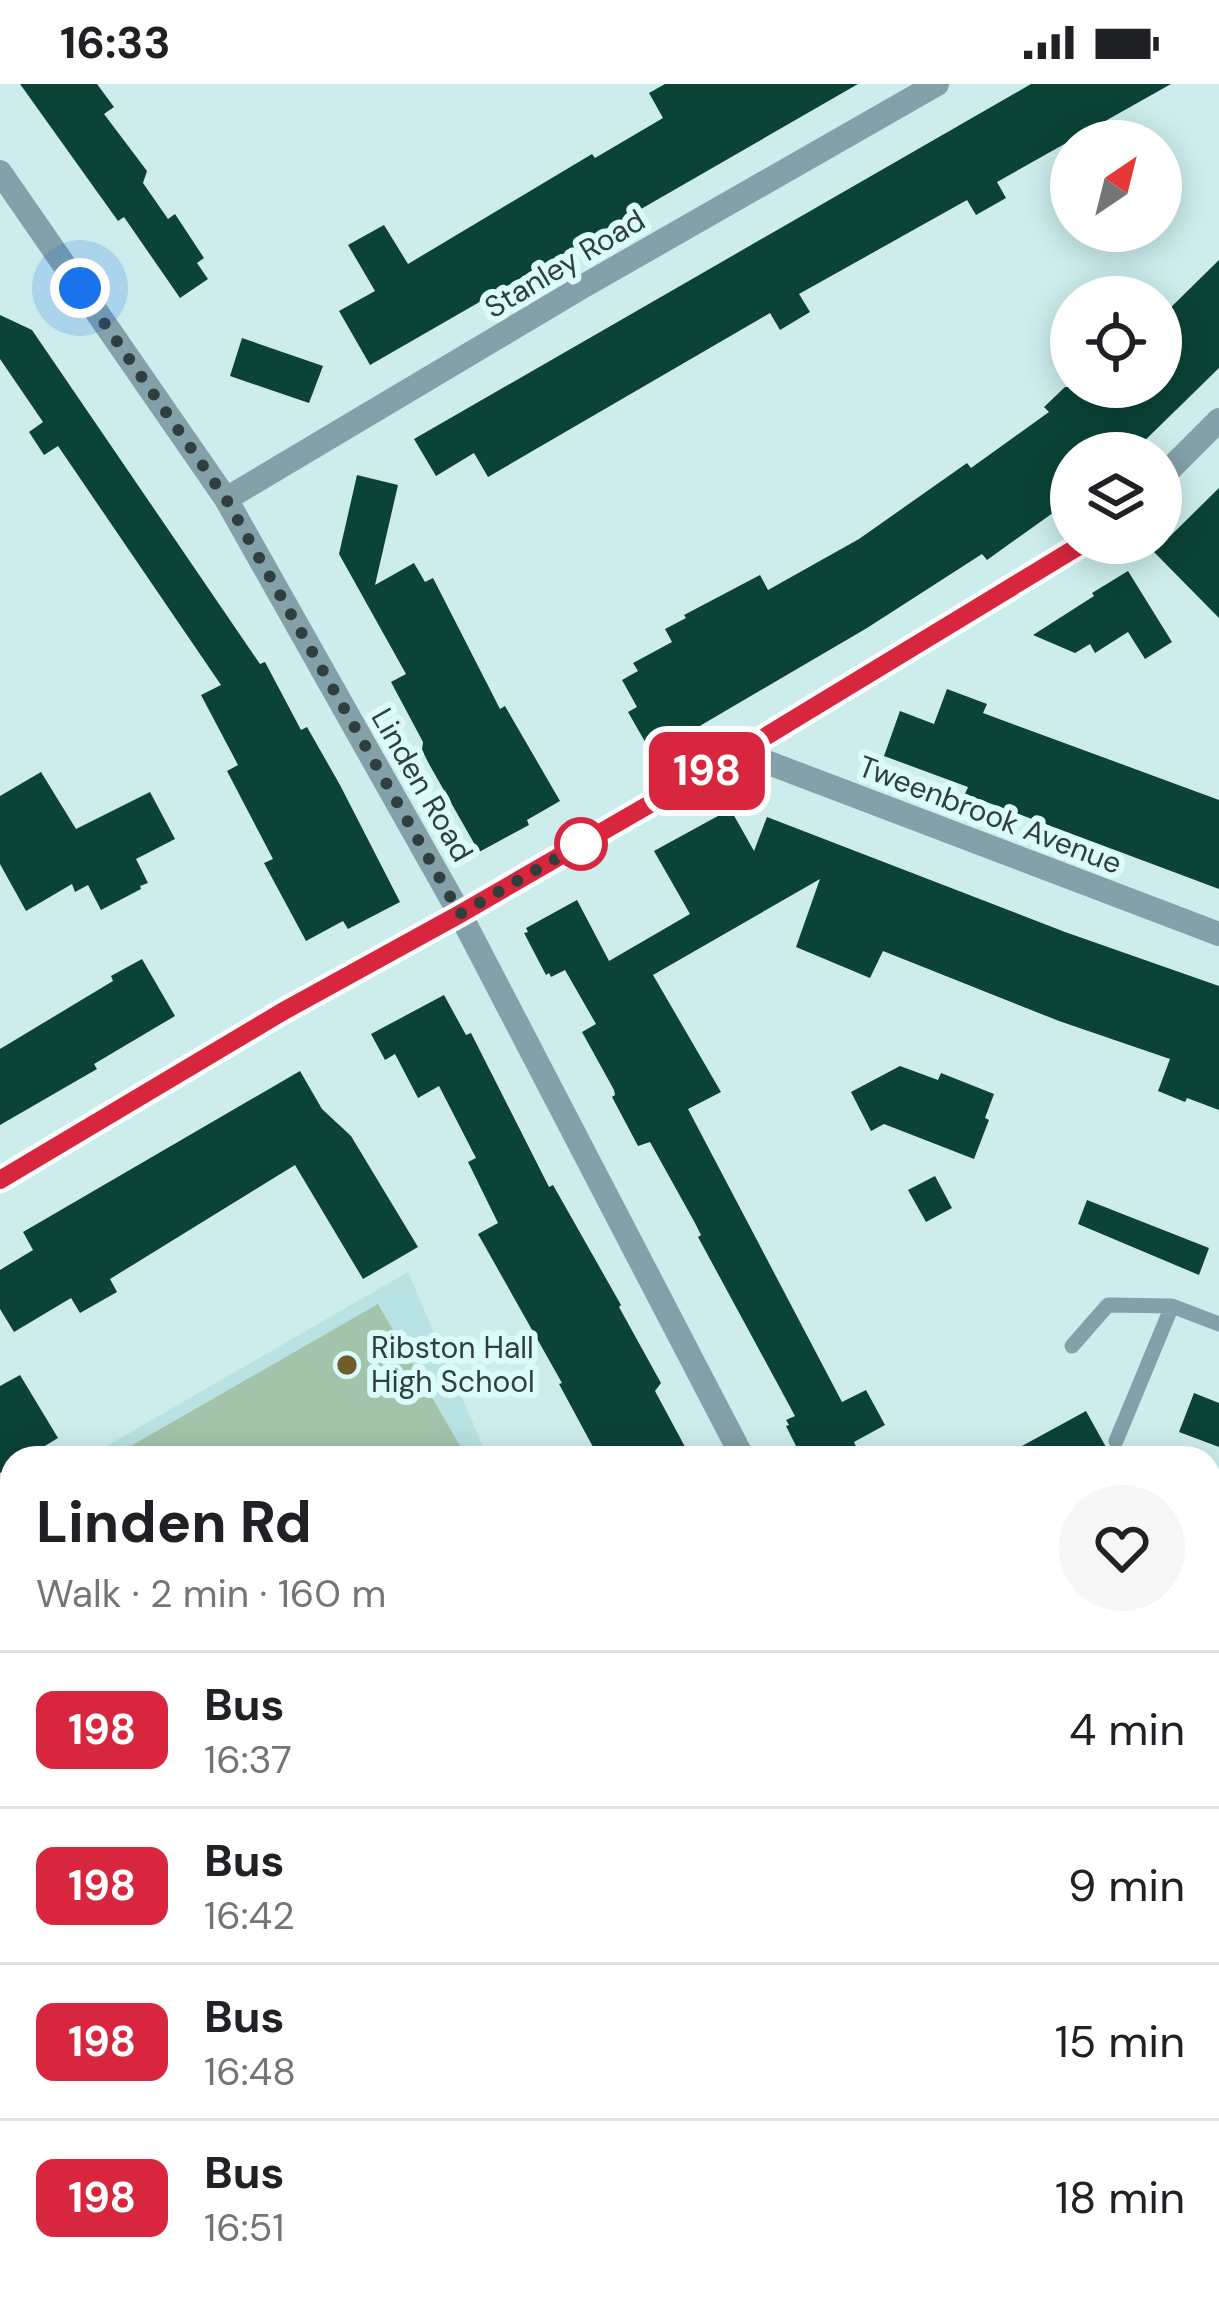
<!DOCTYPE html>
<html lang="en">
<head>
<meta charset="utf-8">
<style>
	:root { --surface:#fff; --page:#f6f6f6; --text:#202124; --muted:#757577; --line:#e0e0e0 }
	body { margin:0; font-family:"DM Sans",sans-serif; background:var(--page); color:var(--text); height:100vh; display:flex; flex-direction:column; font-size:45px; white-space:nowrap }
	* { box-sizing:border-box; margin:0 }
	p { font-size:39px; color:var(--muted) }
	.icon { flex:none; width:66px; height:66px; fill:none; stroke:currentColor; stroke-width:2; stroke-linecap:round; stroke-linejoin:round }
	.map { position:relative; flex:1; overflow:hidden }
	.drawer { position:absolute; left:0px; top:1362px; width:1221px; height:855px; display:flex; flex-direction:column; background:var(--surface); border-radius:36px 36px 0 0; box-shadow:0 6px 30px #0003 }
	.drawer>* { flex:none }
	.badge { padding:0 24px; border-radius:18px; font-size:42px; line-height:78px }
	.needle { width:78px; rotate:35deg }
	.tools { position:absolute; left:1050px; top:36px; display:grid; gap:24px }
	.tools a { display:grid; place-items:center; width:132px; height:132px; border-radius:50%; background:var(--surface); box-shadow:0 6px 30px #0003; font-size:60px }
	.you { position:absolute; width:60px; height:60px; margin:-30px; border:9px solid #fff; border-radius:50%; background:#1a73e8; box-shadow:0 0 0 18px #1a73e833 }
	.map>.badge { position:absolute; translate:-50% -50%; box-shadow:0 0 0 6px #fff }
	.round { display:grid; place-items:center; flex:none; width:126px; height:126px; border-radius:63px; background:var(--page) }
	.overview { display:flex; align-items:center; justify-content:space-between; height:204px; padding:0 36px }
	h1 { font-size:57px; font-weight:800; line-height:90px }
	ul { padding:0; list-style:none }
	li { display:flex; align-items:center; gap:36px; height:156px; padding:0 36px; border-top:3px solid var(--line) }
	li div { flex:1 }
	li b { display:block; font-size:45px }
	li em { font-style:normal }
	li .badge { min-width:132px; font-weight:700; text-align:center }
	.status { display:flex; justify-content:space-between; align-items:center; height:84px; padding:0 60px; background:var(--surface); direction:ltr }
	.status svg { height:33px; fill:currentColor }
	.map>svg:first-child { display:block }
	.built { fill:#b8e3e2 }
	.green { fill:#a3c4ab }
	.building { fill:#0b4337 }
	.lines { fill:none; stroke-linecap:round; stroke-linejoin:round }
	.path { stroke:#7d9393; stroke-width:6; stroke-dasharray:3 9; stroke-linecap:butt }
	.service { stroke:#84a0a8; stroke-width:15 }
	.minor { stroke:#84a0a8; stroke-width:24 }
	.secondary { stroke:#537d89; stroke-width:24 }
	.line-casing { stroke:#fff; stroke-width:27 }
	.line { stroke:#d7263d; stroke-width:18 }
	.walk { stroke:#313e3e; stroke-width:12; stroke-dasharray:0 21.6 }
	.stop-dot { fill:#fff; stroke:#d7263d; stroke-width:6 }
	.poi-dot { fill:#6e5c2a; stroke:#dafbfa; stroke-width:4.5 }
	.labels { text-anchor:middle; stroke-width:12; stroke-linejoin:round; paint-order:stroke }
	.street-label { font-size:30px; fill:#313e3e; stroke:#dafbfa }
	.poi-label { font-size:30px; fill:#313e3e; stroke:#dafbfa; text-anchor:start }
</style>
</head>
<body>
<div class="status"><b>16:33</b><svg viewBox="0 0 49 12"><path d="M0 12V9h3v3zM5 12V6h3v6zM10 12V3h3v9zM15 12V0h3v12zM26 1h20v11H26zM47 4h2v5h-2z"/></svg></div>
<div class="map">
<svg width="1219" height="2216" viewBox="0 0 1219 2216">
	<rect width="100%" height="100%" fill="#cdeded"/>
	<!-- built -->
	<path class="built" d="M408 1188 488 1374H86Z
		M12 1416V2205H840L845 2216H0V1423Z"/>
	<!-- green -->
	<path class="green" d="M378 1220 467 1374H110Z
		M12 1430V1650L0 1657V1437Z"/>
	<!-- building -->
	<path class="building" d="M20 0H97L114 23 104 30 147 87 143 99 168 135 175 130 204 174 197 179 208 195 180 214 124 133 118 137Z
		M665 0H858L370 281 339 227 375 207 348 161 384 141 408 180 592 70 595 74 663 34 649 9Z
		M1031 0H1171L997 98 1006 114 976 131 967 116 799 210 810 228 780 246 770 229 488 393 474 369 436 392 414 355Z
		M1219 176V284L1132 369H1071V416L987 476 982 470 867 544 652 670 628 628 637 623 622 596 638 587 633 579 672 558 665 545 686 534 684 531 760 491 768 506 859 455 967 379 971 384 1049 328 1044 323 1065 303H1161V233Z
		M0 231 32 246 260 580 265 578 301 646 307 643 340 701 400 818 348 845 343 837 306 857 264 779 273 775 227 687 238 681 201 611 221 601 58 362 44 371 29 348 43 338 0 275Z
		M242 254 323 282 309 319 230 292Z
		M357 391 398 401 375 501 414 479 425 498 433 494 500 625 505 622 560 717 527 736 529 741 479 768 429 680 422 666 423 658 391 598 406 590 339 470Z
		M1219 404V534L1154 468Z
		M1128 487 1172 558 1145 575 1128 548 1095 569 1090 560 1075 569 1033 551 1094 512 1092 509Z
		M947 605 987 620 983 629 1219 716V805L965 710 968 703 884 672 900 627 934 640Z
		M41 688 76 745 150 708 175 755 136 775 148 799 140 802 141 805 101 826 88 801 75 808 72 800 26 827 0 780V712Z
		M727 727 729 731 732 728 754 767 767 733 1065 848 1219 902V1026L1187 1014 1185 1018 1158 1007 1170 975 1059 937 883 867 870 894 796 863 820 795 653 891 721 1008 688 1025 842 1318 866 1306 885 1341 854 1358 861 1374H802L786 1342 789 1341 786 1336 795 1332 698 1153 701 1151 695 1139 650 1058 638 1062 612 1013 615 1011 614 1006 582 948 596 940 565 886 551 893 549 889 546 891 524 849 528 848 526 844 577 816 609 877 690 830 654 767Z
		M142 875 175 932 94 980 97 985 0 1041V965L113 897 111 892Z
		M444 911 466 951 471 949 549 1103 553 1101 621 1221 619 1223 661 1299 655 1307 691 1374H599L559 1300 562 1299 478 1150 498 1139 468 1078 476 1074 439 1002 418 1014 395 970 385 976 371 950Z
		M900 982 938 996 941 989 994 1010 985 1034 989 1036 974 1075 884 1040 871 1047 851 1008Z
		M300 987 322 1025 351 1052 418 1163 363 1195 295 1081 110 1195 117 1208 80 1229 71 1214 14 1248 0 1225V1186L33 1166 23 1148Z
		M935 1092 952 1124 926 1138 908 1106Z
		M1087 1116 1209 1164 1199 1191 1078 1140Z
		M20 1291 58 1354 25 1374H12V1382L0 1389V1302Z
		M1194 1309 1219 1319V1363L1179 1348Z
		M1086 1327 1112 1374H1000Z"/>
	<g class="lines">
		<!-- path -->
		<path class="path" d="M1209 1444 1219 1447
			M0 1664 12 1657"/>
		<!-- service -->
		<path class="service" d="M1072 1262 1108 1221 1172 1222 1219 1240
			M1116 1357 1172 1222"/>
		<!-- minor -->
		<path class="minor" d="M0 88 226 415 460 830 743 1374
			M1161 394 1219 336
			M226 415 582 203 937 0
			M740 668 1219 850
			M0 1096 282 929 460 830 740 668 1084 459"/>
		<!-- secondary -->
		<path class="secondary" d="M1209 2133 1219 2126
			M1074 2216 1093 2205"/>
	</g>
	<g class="lines">
		<defs>
			<path id="line" d="M0 1096 282 928 460 830 740 668 1084 459"/>
		</defs>
		<!-- line casing -->
		<use href="#line" class="line-casing"/>
		<!-- line -->
		<use href="#line" class="line"/>
		<!-- walk -->
		<path class="walk" d="M80 204 226 415 460 830 581 760"/>
	</g>
	<!-- markers -->
	<circle class="stop-dot" cx="581" cy="760" r="24"/>
	<circle class="poi-dot" cx="347" cy="1281" r="12"/>
	<g class="labels">
		<!-- street labels -->
		<g class="street-label">
			<text transform="translate(565 180) rotate(-31)" y="10">Stanley Road</text>
			<text transform="translate(422 701) rotate(60)" y="10">Linden Road</text>
			<text transform="translate(990 731) rotate(21)" y="10">Tweenbrook Avenue</text>
		</g>
		<!-- poi labels -->
		<g class="poi-label">
			<text x="371" y="1274">Ribston Hall<tspan x="371" dy="34">High School</tspan></text>
		</g>
	</g>
</svg>
<div class="tools">
<a><svg class="needle" viewBox="-14 -14 28 28"><path d="M0-13l5 13h-10z" fill="#e53935"/><path d="M0 13l5-13h-10z" fill="#757577"/></svg></a>
<a><svg class="icon" aria-label="locate" viewBox="0 0 24 24"><circle cx="12" cy="12" r="6"/><path d="M12 2v4M12 18v4M2 12h4M18 12h4"/></svg></a>
<a><svg class="icon" aria-label="layers" viewBox="0 0 24 24"><path d="M12 4l9 5-9 5-9-5zM3 14l9 5 9-5"/></svg></a>
</div>
<div class="you" style="left:80px;top:204px"></div>
<b class="badge" style="left:707px;top:687px;background:#d7263d;color:#fff">198</b>
<section class="drawer">
<div class="overview"><div><h1>Linden Rd</h1><p>Walk · 2 min · 160 m</p></div><a class="round"><svg class="icon" aria-label="heart" viewBox="0 0 24 24"><path d="M12 20l-8-8c-3-5 5-10 8-4 3-6 11-1 8 4z"/></svg></a></div>
<ul>
<li><span class="badge" style="background:#d7263d;color:#fff">198</span><div><b>Bus</b><p>16:37</p></div><em>4 min</em></li>
<li><span class="badge" style="background:#d7263d;color:#fff">198</span><div><b>Bus</b><p>16:42</p></div><em>9 min</em></li>
<li><span class="badge" style="background:#d7263d;color:#fff">198</span><div><b>Bus</b><p>16:48</p></div><em>15 min</em></li>
<li><span class="badge" style="background:#d7263d;color:#fff">198</span><div><b>Bus</b><p>16:51</p></div><em>18 min</em></li>
</ul>
</section>
</div>
</body>
</html>
